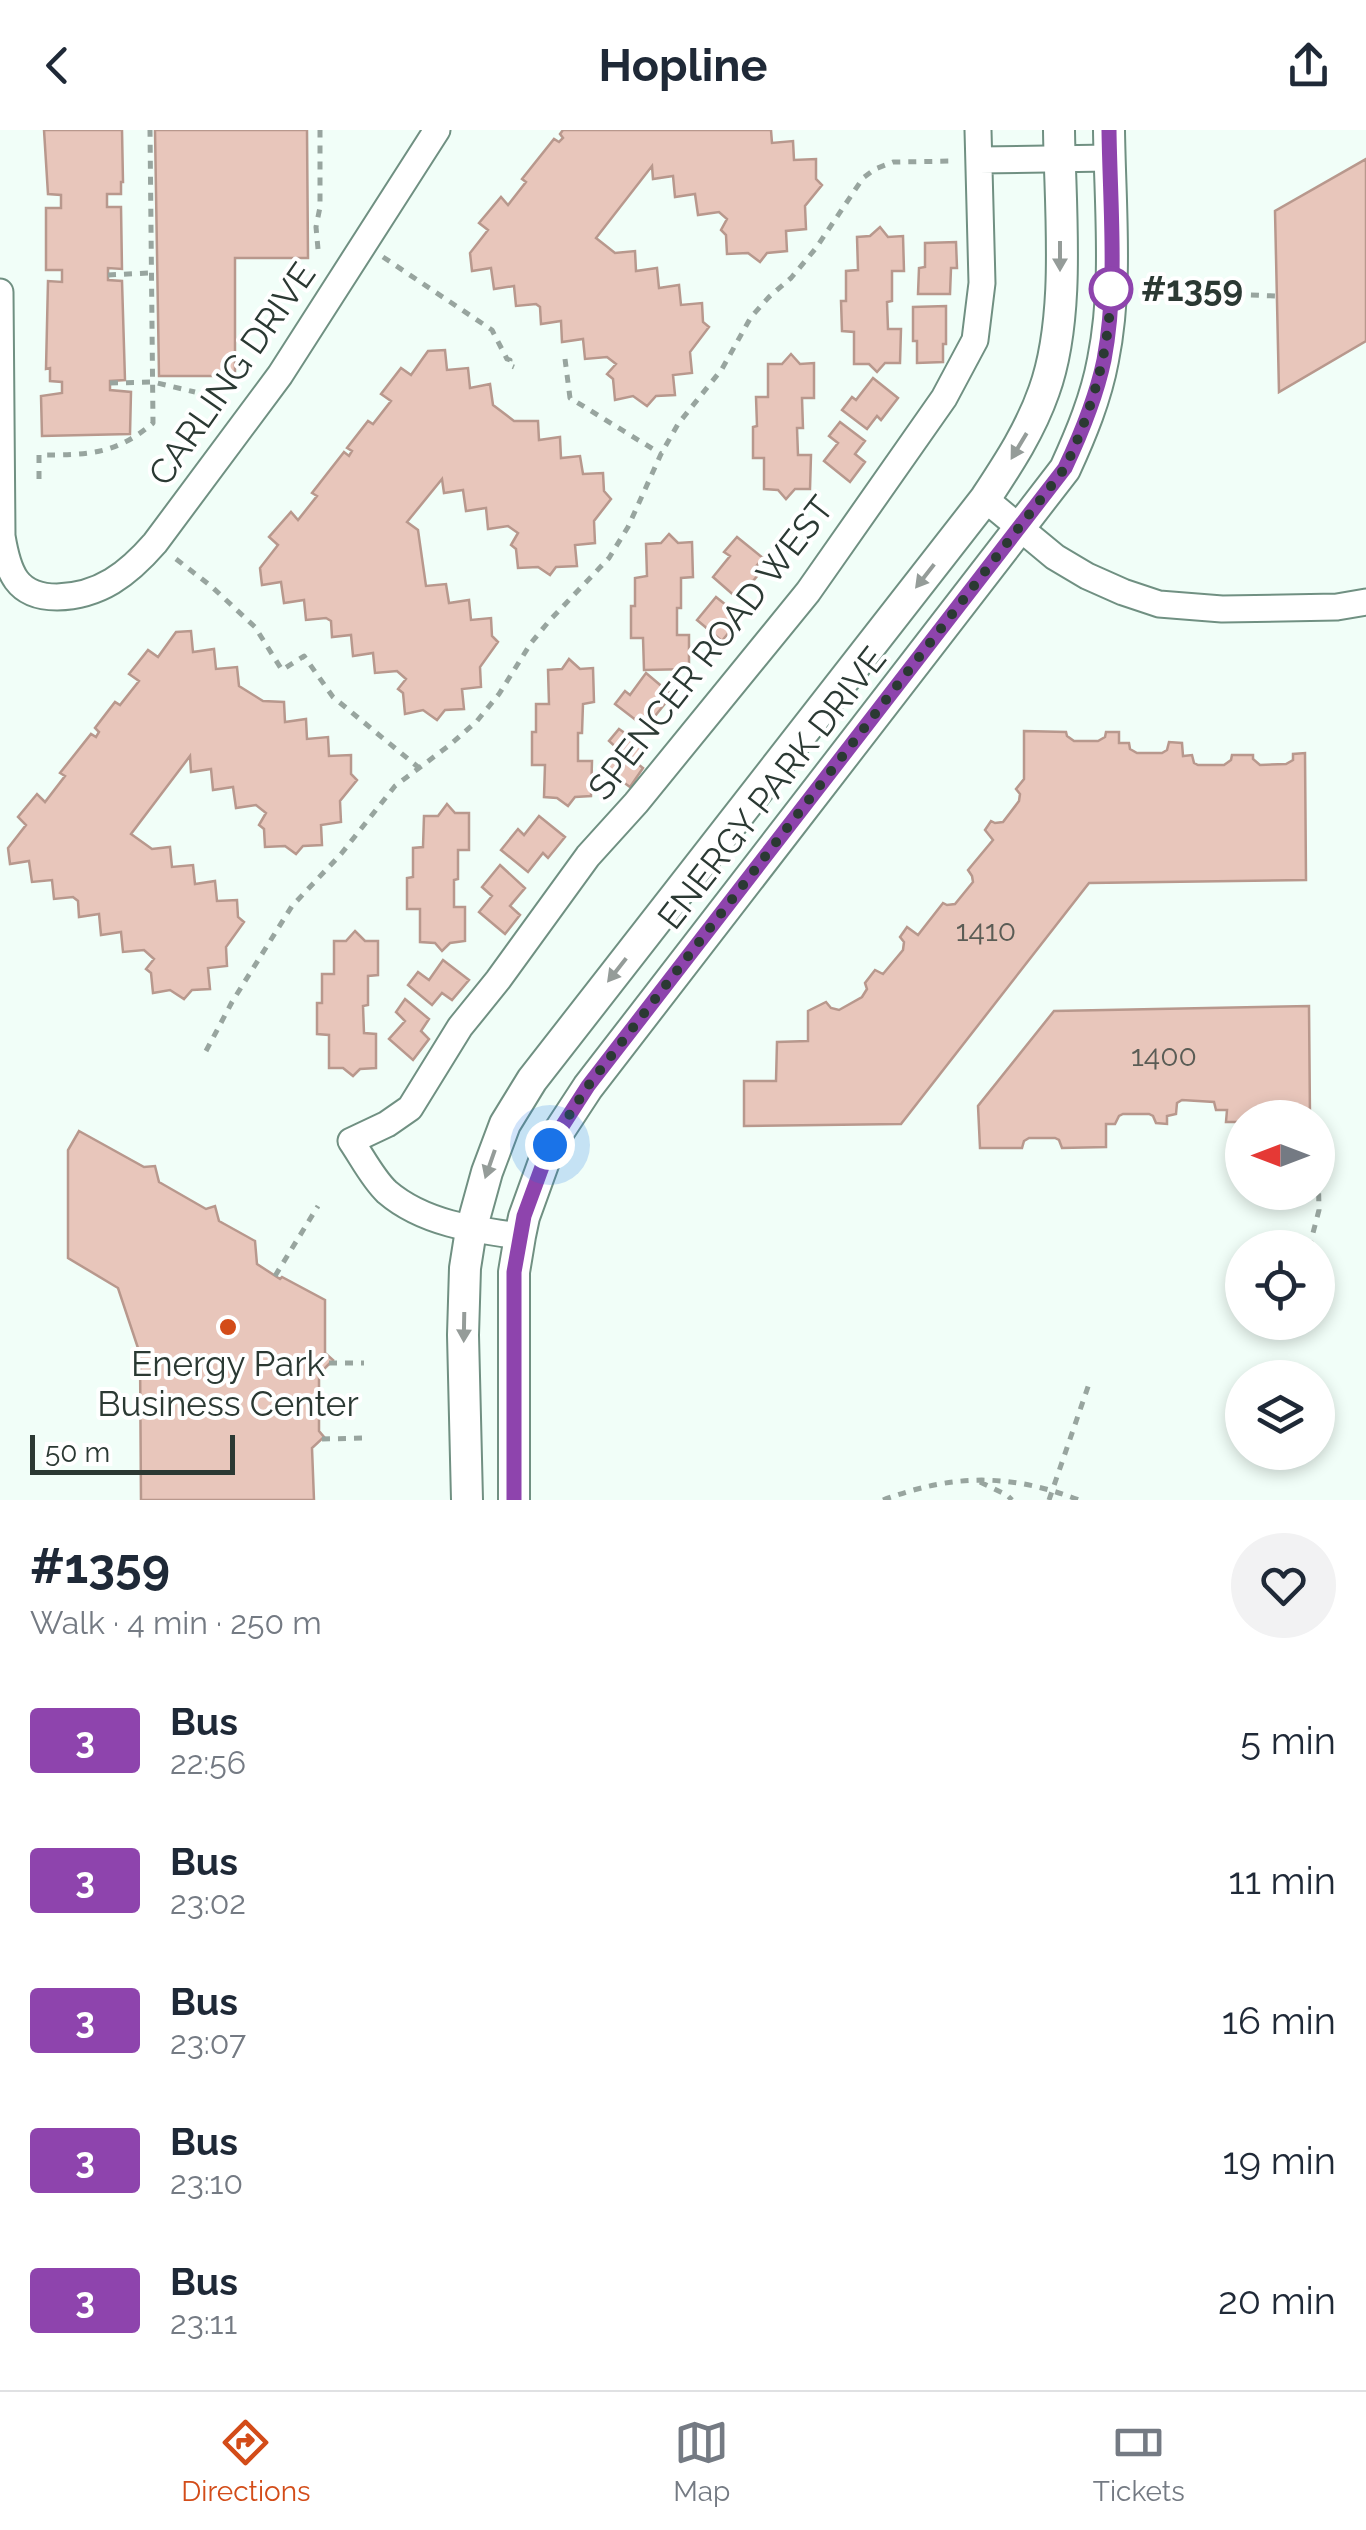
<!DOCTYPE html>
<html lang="en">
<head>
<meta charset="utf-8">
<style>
	:root { --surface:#fff; --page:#f2f2f3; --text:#1f2937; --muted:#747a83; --line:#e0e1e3; --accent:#d34c19 }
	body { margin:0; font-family:Raleway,sans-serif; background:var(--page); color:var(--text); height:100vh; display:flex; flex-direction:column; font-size:38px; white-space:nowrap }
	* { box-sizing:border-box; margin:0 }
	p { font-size:32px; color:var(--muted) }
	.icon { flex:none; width:55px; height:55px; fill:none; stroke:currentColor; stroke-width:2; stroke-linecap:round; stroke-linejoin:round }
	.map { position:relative; height:1370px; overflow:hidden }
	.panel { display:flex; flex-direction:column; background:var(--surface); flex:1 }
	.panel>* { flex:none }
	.badge { padding:0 20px; border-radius:8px; font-size:35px; line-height:65px }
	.needle { width:65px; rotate:270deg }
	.tools { position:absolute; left:1225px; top:970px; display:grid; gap:20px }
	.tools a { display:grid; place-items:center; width:110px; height:110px; border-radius:50%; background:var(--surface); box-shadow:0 5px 15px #0003; font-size:50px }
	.scale { position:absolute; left:30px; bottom:25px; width:205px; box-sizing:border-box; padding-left:10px; border:5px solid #2b3933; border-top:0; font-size:28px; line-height:35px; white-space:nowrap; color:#2b3933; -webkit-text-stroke:8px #fff; paint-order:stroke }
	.you { position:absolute; width:50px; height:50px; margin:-25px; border:8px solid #fff; border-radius:50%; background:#1a73e8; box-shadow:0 0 0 15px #1a73e833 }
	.map>.badge { position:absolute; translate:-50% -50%; box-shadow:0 0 0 5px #fff }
	.round { display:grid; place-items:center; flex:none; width:105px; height:105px; border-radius:52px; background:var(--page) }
	.headline { display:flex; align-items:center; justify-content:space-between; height:170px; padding:0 30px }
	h1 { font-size:48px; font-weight:700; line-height:75px }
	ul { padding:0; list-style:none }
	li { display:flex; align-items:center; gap:30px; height:140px; padding:0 30px }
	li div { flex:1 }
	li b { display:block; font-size:38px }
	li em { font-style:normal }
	li .badge { min-width:110px; font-weight:700; text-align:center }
	header { display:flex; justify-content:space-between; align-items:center; height:130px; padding:0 30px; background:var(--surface); font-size:45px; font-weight:700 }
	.dock { display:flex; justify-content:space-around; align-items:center; height:140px; border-top:2px solid var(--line); background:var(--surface); font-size:28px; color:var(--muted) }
	.dock a { display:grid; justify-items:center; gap:5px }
	.dock .selected { color:var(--accent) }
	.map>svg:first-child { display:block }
	.building { fill:#e8c6bb; stroke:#b8988d; stroke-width:2.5 }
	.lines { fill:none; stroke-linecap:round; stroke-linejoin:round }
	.minor-casing { stroke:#709082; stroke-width:29 }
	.tertiary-casing { stroke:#709082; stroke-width:34 }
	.path { stroke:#98a59f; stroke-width:5; stroke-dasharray:8 8; stroke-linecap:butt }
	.minor { stroke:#fff; stroke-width:25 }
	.tertiary { stroke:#fff; stroke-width:30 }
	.oneway { fill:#959c99 }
	.line-casing { stroke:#fff; stroke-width:22 }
	.line { stroke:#8e44ad; stroke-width:15 }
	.walk { stroke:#2b3933; stroke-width:10; stroke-dasharray:0 18 }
	.stop-dot { fill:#fff; stroke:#8e44ad; stroke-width:5 }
	.poi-dot { fill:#d34c19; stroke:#fff; stroke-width:4 }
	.labels { text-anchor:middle; stroke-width:8; stroke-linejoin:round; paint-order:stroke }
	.number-label { font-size:30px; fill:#5a5c55 }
	.stop-label { font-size:35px; font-weight:bold; fill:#2b3933; stroke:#fff; text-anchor:start }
	.street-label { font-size:35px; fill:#2b3933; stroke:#fff }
	.poi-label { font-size:35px; fill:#2b3933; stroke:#fff }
</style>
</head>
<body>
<header><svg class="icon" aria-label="back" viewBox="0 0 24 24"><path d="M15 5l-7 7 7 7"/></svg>Hopline<svg class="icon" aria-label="share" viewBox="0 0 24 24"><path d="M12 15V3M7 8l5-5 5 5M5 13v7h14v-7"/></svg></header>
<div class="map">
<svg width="1366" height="1370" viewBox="0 0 1366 1370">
	<rect width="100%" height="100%" fill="#f1fef8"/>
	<!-- building -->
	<path class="building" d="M44 0H122L123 52H121V64H107V77H121L122 139 108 138V150L122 151 125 250 110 251V260L131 262 130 304 42 306 41 266 62 263V252L50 251V238L46 239 48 151 62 152V140H46V78H61V65L48 64Z
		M155 0H307L308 128H235V246H159Z
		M563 0H771L772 13 793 11 794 30 816 29V49L822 55 805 76 806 99 786 101 787 121 767 123 760 132 748 123 727 124 726 105 721 100 727 89 719 82 698 85 695 64 675 67 673 46 653 49 652 36 596 108 615 123 635 121 636 141 657 138 659 158 679 155 681 175 702 173 703 192 709 197 690 222 692 243 673 245 675 265 656 266 647 276 633 266 615 270 613 249 607 244 616 234 607 227 585 229 583 209 562 212 561 191 541 194 540 177 536 174 516 176 514 156 494 159 491 138 472 141 470 123 488 100 479 93 501 67 508 75 526 52 522 49 554 9 559 12 563 8 560 4Z
		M1366 29V211L1279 262 1275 81Z
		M880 97 888 107 903 106 904 141H892V171L887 172 888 199H901L900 233H885L877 242 869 234H854V202L842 201 841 171H846V141L858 140 857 107 870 106Z
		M956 112 957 138H951L950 164H918L919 138 925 137V113Z
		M946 176V214H943V232L917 233V211H913V177Z
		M445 220 447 240 468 238 470 258 490 254 493 275 497 278 514 291H538L539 310 560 307 561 328 580 326 583 344 603 343 604 361 611 369 594 391 595 413 575 415 577 436 556 437 550 445 538 437 518 438 516 419 511 415 518 403 508 396 488 399 486 378 466 381 463 360 444 363 442 349 407 392 418 400 426 456 446 454 449 473 469 470 471 490 491 488 492 506 498 512 480 537 481 557 462 559 464 579 445 580 437 590 423 580 405 584 403 563 398 559 406 549 397 541 375 543 373 523 353 526 351 505 332 507 331 491 326 488 306 490 304 470 284 473 281 452 262 455 260 438 278 415 269 407 291 382 298 390 317 366 312 363 344 322 349 326 352 321 347 318 368 291 373 294 391 271 381 264 401 238 411 245 428 221Z
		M791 224 800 234 814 233V268H802L803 298H797L798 325H811L810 359H795L786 369 778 360 764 359V328H753V297L757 296 756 267H768V234H782Z
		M873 248 898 268 881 290 877 286 867 299 842 280 852 267 856 270Z
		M840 292 865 311 855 324 865 332 850 352 824 331 838 313 829 306Z
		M669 404 678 413 692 412 693 447 681 448V478H677V505H689V539L644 540 643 508H631V476H635V448L647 446 646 414 661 413Z
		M737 407 763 428 753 440 758 445 738 469 713 447 730 426 724 422Z
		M716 467 741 487 722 511 697 490Z
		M191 501 193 522 214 519 216 539 237 537 239 556 263 571 284 572 285 592 306 589 307 609 328 607 329 626 351 625V644L357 650 340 671 341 692 321 695 322 715 303 716 296 724 285 716 265 717 264 699 259 695 266 683 256 675 236 678 233 657 213 660 211 639 191 642 190 626 131 704 152 719 170 717 172 737 193 735 195 754 215 751 217 771 237 770 238 787 244 792 226 817 227 836 208 838 210 859 192 860 184 869 170 860 153 863 151 843 146 839 154 829 144 820 123 822 121 802 101 805 99 784 79 787 78 771 73 767 54 769 52 750 32 752 29 731 10 734 8 718 26 695 18 687 37 664 45 672 65 646 60 643 91 604 96 607 99 602 95 598 115 572 120 575 139 551 129 544 148 520 158 527 176 502Z
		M569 529 580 539 593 538 594 572 583 574 582 603H578V631H592L591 666 575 667 568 676 557 668 544 667 545 635H532V602H536V574H549L548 540 562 539Z
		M646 543 672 565 655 586 650 582 641 594 615 574 625 561 630 565Z
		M619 599 645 617 634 631 643 638 630 657 605 639 619 620 609 611Z
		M1024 601 1066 602 1067 606 1074 611H1098L1105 607 1106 602H1119V613H1129L1130 619 1137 623H1162L1167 620 1169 612 1182 613 1183 626 1192 625 1194 633 1198 635H1224L1231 630 1232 625H1253V629L1260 635 1286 634 1293 630V624L1305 623 1306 750 1089 753 901 994 744 996V951H776L777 912 808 911V881L826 872 831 878 839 880 862 867 867 859 865 853 875 840 883 844 903 820 904 812 900 807 907 797 918 805 943 773 947 775 955 774 973 752 972 746 968 740 993 710 985 700 991 691 995 693 1003 692 1019 671 1020 664 1016 659 1024 649Z
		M447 674 455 683H469V720H458V749L454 750V777H465V811L450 813 442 821 435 813 420 812V779H407V748L413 747V718L423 717 424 686H438Z
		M539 686 565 707 548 728 543 723 528 742 501 720 518 699 524 705Z
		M500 735 525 758 510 776 520 785 505 804 479 782 492 766 482 757Z
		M355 801 365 811H378V845L368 846V875L363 876 364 903 376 904V938L360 939 353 946 343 938H329V905L317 904V873H322V844H334V811H346Z
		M443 830 469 850 452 870 442 863 432 875 408 855 418 842 429 850Z
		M405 869 429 889 421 901 429 909 413 930 389 909 405 891 396 882Z
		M1309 876 1310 988H1289L1281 982H1257L1249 988H1242V992H1226L1227 980H1216L1214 972 1182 970 1177 973 1176 984 1167 986V994L1156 993 1153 986 1149 984H1123L1119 986 1115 994H1106V1017L1062 1018 1059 1010 1055 1008H1029L1024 1011 1022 1018H980L978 976 1054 881Z
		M79 1001 144 1037 155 1036 159 1052 206 1079 215 1076 219 1091 255 1111 257 1134 280 1149 282 1147 325 1170V1223L333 1230 319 1244V1301L324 1307 312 1318 314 1370H141L140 1224 118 1158 68 1128V1020Z"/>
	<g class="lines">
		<defs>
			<path id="minor" d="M979 30 1109 28
				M0 162 2 406C8 442 16 467 57 467 100 466 128 444 155 413L280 245 437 0
				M985 369 1055 427 1087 446 1123 462 1159 474 1222 479 1337 477 1366 472
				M520 1106C474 1100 423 1093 387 1062 373 1049 362 1027 351 1011L387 994 410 978 460 897 498 850 588 726 636 673 808 462 944 268 975 210 982 153 978 0"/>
			<path id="tertiary" d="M467 1370 463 1205 465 1138 471 1100 487 1042 505 994 532 950 985 369C1008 334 1030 301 1044 261 1071 186 1060 80 1059 0
				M514 1370V1142L520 1106 524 1087 550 1015 588 957 1065 339C1081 304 1096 268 1103 230 1118 156 1110 76 1109 0"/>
		</defs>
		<!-- minor casing -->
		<use href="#minor" class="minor-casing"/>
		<!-- tertiary casing -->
		<use href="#tertiary" class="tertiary-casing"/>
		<!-- path -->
		<path class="path" d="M318 119 316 97 320 77V0
			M383 127 492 200 507 229 510 230 509 235 514 237
			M108 145 150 143
			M1139 161 1277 166
			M565 229 570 268 661 324
			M110 253 153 252 195 262
			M39 349V325C86 325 116 325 153 293L150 0
			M176 429 211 456 255 497 282 540 304 526 333 567 418 637
			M206 921 232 872 292 776 341 724 395 656 451 614 477 591 499 564 531 513 550 490 609 428 628 397 661 324 678 294 722 239 751 187 769 167 791 148 816 118 863 48 875 39 893 32 956 31
			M1309 1118 1319 1080 1318 1033
			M275 1146 318 1076
			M329 1233H364
			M322 1309 365 1308
			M980 1352 1007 1365 1012 1370
			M883 1370C953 1344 1009 1343 1079 1370
			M1049 1370 1090 1251"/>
		<!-- minor -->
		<use href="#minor" class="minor"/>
		<!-- tertiary -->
		<use href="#tertiary" class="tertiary"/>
	</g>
	<!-- one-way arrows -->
	<defs><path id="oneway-solid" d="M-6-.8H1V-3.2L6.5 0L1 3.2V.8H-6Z" transform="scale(2.5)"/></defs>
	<g class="oneway">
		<use href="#oneway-solid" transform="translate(1060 126) rotate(90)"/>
		<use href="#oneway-solid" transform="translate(1019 316) rotate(121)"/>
		<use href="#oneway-solid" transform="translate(925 446) rotate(128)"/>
		<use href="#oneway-solid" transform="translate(617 840) rotate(128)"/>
		<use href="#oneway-solid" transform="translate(490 1034) rotate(109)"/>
		<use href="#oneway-solid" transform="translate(464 1197) rotate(91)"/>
	</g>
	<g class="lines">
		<defs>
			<path id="line" d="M514 1370V1142L524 1086 550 1015 588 956 1065 338C1081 304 1096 268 1104 230 1118 156 1110 76 1109 0"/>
		</defs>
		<!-- line casing -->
		<use href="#line" class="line-casing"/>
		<!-- line -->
		<use href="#line" class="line"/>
		<!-- walk -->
		<path class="walk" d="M550 1015 588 956 1065 338C1092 280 1109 224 1111 159"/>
	</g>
	<!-- markers -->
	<circle class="stop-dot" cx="1111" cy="159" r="20"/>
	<circle class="poi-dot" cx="228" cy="1197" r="10"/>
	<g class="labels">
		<!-- number labels -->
		<g class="number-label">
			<text x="986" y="811">1410</text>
			<text x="1164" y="936">1400</text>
		</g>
		<!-- stop labels -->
		<g class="stop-label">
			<text x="1141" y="171">#1359</text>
		</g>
		<!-- street labels -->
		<g class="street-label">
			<text transform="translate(232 244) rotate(-55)" y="12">CARLING DRIVE</text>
			<text transform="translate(711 518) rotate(-52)" y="12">SPENCER ROAD WEST</text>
			<text transform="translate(772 658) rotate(-52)" y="12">ENERGY PARK DRIVE</text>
		</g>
		<!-- poi labels -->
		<g class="poi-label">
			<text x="228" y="1246">Energy Park<tspan x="228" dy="40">Business Center</tspan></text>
		</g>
	</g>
</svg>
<div class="tools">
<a><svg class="needle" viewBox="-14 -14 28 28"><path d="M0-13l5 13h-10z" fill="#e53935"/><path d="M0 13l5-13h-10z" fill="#747a83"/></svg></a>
<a><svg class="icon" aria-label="locate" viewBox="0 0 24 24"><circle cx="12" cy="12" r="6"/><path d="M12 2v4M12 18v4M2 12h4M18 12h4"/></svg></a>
<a><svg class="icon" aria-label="layers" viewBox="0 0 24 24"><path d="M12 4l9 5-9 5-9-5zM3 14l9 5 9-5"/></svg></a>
</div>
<div class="scale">50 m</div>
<div class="you" style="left:550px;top:1015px"></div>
</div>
<section class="panel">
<div class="headline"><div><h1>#1359</h1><p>Walk · 4 min · 250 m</p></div><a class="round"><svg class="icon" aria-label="heart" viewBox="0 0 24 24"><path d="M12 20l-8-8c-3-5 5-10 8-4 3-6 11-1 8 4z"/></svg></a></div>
<ul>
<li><span class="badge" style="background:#8e44ad;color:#fff">3</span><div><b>Bus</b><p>22:56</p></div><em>5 min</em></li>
<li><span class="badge" style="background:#8e44ad;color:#fff">3</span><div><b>Bus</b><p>23:02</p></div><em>11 min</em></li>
<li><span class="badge" style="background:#8e44ad;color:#fff">3</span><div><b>Bus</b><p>23:07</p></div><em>16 min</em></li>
<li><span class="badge" style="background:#8e44ad;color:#fff">3</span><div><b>Bus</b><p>23:10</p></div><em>19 min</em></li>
<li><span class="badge" style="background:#8e44ad;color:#fff">3</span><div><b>Bus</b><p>23:11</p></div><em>20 min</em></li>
</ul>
</section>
<nav class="dock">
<a class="selected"><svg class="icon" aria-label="directions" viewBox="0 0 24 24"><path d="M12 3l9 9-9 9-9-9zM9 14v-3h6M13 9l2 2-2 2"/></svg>Directions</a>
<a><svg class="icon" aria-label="map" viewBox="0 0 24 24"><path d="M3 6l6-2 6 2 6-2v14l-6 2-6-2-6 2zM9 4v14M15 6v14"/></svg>Map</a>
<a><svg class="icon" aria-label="tickets" viewBox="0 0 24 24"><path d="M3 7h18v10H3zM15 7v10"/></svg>Tickets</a>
</nav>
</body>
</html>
